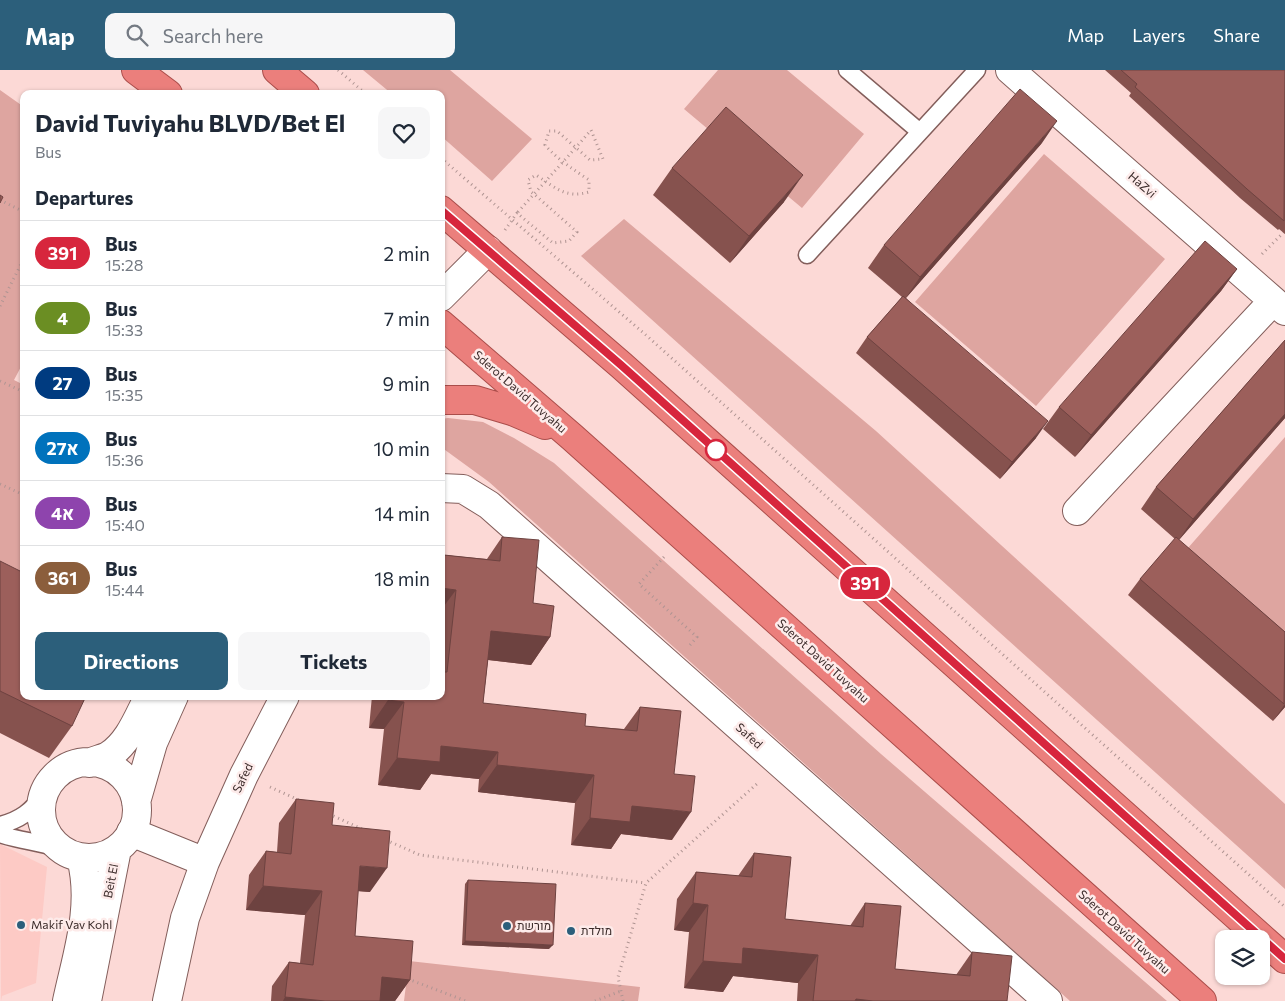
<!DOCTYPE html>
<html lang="en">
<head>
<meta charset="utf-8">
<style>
	:root { --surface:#fff; --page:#f6f6f7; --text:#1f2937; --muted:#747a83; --line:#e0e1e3; --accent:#2c5f7b }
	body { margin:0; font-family:Commissioner,Heebo,sans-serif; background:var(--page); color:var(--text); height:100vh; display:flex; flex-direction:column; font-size:19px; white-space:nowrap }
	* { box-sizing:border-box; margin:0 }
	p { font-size:16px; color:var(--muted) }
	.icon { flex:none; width:28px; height:28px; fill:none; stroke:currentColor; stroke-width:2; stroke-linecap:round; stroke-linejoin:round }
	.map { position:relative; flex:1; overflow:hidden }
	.sheet { position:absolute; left:20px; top:20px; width:425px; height:610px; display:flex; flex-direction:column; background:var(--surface); border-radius:10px; box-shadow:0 1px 4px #0004 }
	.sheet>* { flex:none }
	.badge { padding:0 10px; border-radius:16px; font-size:18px; line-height:32px }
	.fabs { position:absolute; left:1215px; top:860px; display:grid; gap:10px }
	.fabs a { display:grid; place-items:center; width:55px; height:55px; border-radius:10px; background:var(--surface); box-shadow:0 1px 4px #0004; font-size:25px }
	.map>.badge { position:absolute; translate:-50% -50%; box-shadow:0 0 0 2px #fff }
	h2 { padding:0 15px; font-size:19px; line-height:45px }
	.round { display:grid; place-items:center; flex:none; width:52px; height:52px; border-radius:10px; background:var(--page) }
	.headline { display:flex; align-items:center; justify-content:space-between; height:85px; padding:0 15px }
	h1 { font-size:24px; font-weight:700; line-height:38px }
	.cta { display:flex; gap:10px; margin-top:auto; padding:10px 15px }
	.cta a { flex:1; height:58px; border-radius:10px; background:var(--accent); color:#fff; font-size:20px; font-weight:700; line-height:58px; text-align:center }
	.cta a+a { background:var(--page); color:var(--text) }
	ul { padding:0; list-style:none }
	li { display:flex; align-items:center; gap:15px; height:65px; padding:0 15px; border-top:1px solid var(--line) }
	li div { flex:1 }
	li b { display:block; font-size:19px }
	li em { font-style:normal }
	li .badge { min-width:55px; font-weight:700; text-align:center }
	header { display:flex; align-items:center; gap:30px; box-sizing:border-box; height:70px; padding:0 25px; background:var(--accent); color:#fff }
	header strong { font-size:24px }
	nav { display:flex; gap:28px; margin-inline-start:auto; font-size:18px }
	.search { width:350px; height:45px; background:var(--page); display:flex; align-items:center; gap:12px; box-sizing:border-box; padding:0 18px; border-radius:10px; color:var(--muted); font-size:19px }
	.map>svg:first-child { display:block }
	.built { fill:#fdcac5 }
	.green { fill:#dea5a0 }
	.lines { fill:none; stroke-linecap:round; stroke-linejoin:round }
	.service-casing { stroke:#835e5b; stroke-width:19 }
	.minor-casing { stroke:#835e5b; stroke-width:30 }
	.tertiary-casing { stroke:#835e5b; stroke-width:30 }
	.trunk-casing { stroke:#aa4d4a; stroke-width:30 }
	.path { stroke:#af9492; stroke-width:3; stroke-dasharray:1 4; stroke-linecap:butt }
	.service { stroke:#fff; stroke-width:16 }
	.minor { stroke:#fff; stroke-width:28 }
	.tertiary { stroke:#fff; stroke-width:28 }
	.trunk { stroke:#eb7f7c; stroke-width:28 }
	.wall { fill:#86524e }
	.shaded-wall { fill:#6d4240 }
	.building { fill:#9c5f5b; stroke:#6d4240 }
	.line-casing { stroke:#fff; stroke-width:11 }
	.line { stroke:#d7263d; stroke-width:8 }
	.stop-dot { fill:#fff; stroke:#d7263d; stroke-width:2.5 }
	.poi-dot { fill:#2c5f7b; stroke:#fdebea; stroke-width:2 }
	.labels { text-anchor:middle; stroke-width:5; stroke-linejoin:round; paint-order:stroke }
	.street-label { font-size:12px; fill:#3b2b2a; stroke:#fdebea }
	.poi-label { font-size:12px; fill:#3b2b2a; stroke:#fdebea; text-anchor:start }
</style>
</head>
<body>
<header>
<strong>Map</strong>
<div class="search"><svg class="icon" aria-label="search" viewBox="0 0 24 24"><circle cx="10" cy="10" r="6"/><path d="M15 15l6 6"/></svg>Search here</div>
<nav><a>Map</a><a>Layers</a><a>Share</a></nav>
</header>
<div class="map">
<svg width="1285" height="931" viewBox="0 0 1285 931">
	<rect width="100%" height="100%" fill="#fcd9d6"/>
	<!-- built -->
	<path class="built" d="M0 774 47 797 36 913 2 926 1 931Z"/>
	<!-- green -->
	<path class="green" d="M363 0H450L532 69 492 111 441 66V24H392Z
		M718 0H787L864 64 802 138 684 39Z
		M0 20 24 37V291L14 310 24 315V533L0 522Z
		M1044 84 1165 189 1036 336 915 232Z
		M624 149 876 361 1285 734V819L581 186Z
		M448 348 483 352 514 368 554 393 881 684 1167 931H1070L489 412 441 377V349Z
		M1285 367V563L1188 478Z
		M409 891 640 917 638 931H404Z"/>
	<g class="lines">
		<defs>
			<path id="service" d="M847 0 920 62
				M807 185 977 0
				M0 755C20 750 32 741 43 725
				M0 764C20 771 41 772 60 779"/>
			<path id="minor" d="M1010 0 1285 241
				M441 418 463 419 489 435 1048 931
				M1077 441 1273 231
				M131 762 205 792
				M167 931 185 848 205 792 244 705 285 626"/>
			<path id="tertiary" d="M441 227 488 180
				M41 740a48 48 0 1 1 96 0a48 48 0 1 1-96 0Z
				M89 693C95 690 102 689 108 686 129 673 138 647 149 626
				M136 732 153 673 174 626
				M67 931C77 884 94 836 81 788
				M87 931 117 779"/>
			<path id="trunk" d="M136 0 168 24
				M277 0 305 24
				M441 140 621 295 1285 889
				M441 254 572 367 1202 931
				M441 330H475L512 341 545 355"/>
		</defs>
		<!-- service casing -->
		<use href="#service" class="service-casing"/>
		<!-- minor casing -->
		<use href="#minor" class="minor-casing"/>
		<!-- tertiary casing -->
		<use href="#tertiary" class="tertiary-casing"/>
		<!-- trunk casing -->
		<use href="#trunk" class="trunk-casing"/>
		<!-- path -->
		<path class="path" d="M338 0 366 24
			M441 88 647 266 1285 837
			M0 130 24 142
			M505 160 517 143 553 173 569 171 577 162 534 124 531 122 528 110 536 105C555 117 565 129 589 122V110C573 99 558 90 545 75L549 61H557L590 90 603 89 591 60C567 88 542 115 517 143
			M1262 184 1285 161
			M0 236 24 188
			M0 311 24 322
			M0 414 24 425
			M664 487 639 514 697 567 690 575
			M270 717 301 731
			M329 744 362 759
			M386 770 420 785 646 813
			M408 909 466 931
			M595 931 621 921
			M623 931 618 907 646 813 759 712"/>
		<!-- service -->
		<use href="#service" class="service"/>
		<!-- minor -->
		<use href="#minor" class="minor"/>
		<!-- tertiary -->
		<use href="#tertiary" class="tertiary"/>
		<!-- trunk -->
		<use href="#trunk" class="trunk"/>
	</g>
	<!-- wall -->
	<path class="wall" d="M1105 0H1285V164L1279 159 1278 160 1240 128 1129 26 1131 23Z
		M1042 73 906 228 1036 368 1000 409 856 283 867 267 902 227 868 198 884 175Z
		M672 98 784 132 730 193 653 125Z
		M1237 199 1221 221 1075 387 1043 359 1059 337Z
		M1285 270V348L1179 470 1285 562V637L1273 651 1128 525 1140 509 1175 469 1141 439 1156 417Z
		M502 467 533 533 550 567 531 595 488 590 483 633 585 656 624 659 640 637 674 704 672 770 621 764 611 779 571 775 575 733 478 722 479 709 431 704 420 720 378 715 384 659 369 658 372 626H441V488L444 485 487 489Z
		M0 491 72 656 49 688 0 663Z
		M296 729 332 755 370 822 358 821 355 866 410 910 395 931H271L272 916 289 892 300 893 305 845 246 840 249 805 266 781 277 782 279 753Z
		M754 783 785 849 850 856 865 833 895 899 956 905 972 882 1007 931H797L798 913 733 906 723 922 684 918 689 862 674 860 677 829 696 802 738 806Z
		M468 810 549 879 462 875 465 814Z"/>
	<!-- shaded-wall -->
	<path class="shaded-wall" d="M1057 51 1042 73 905 229 920 207Z
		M803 105 784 132 730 193 749 166Z
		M1237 199 1221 221 1075 387 1091 365Z
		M1285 344V348L1178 471 1193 449Z
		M1048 351 1036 368 1000 409 1012 392Z
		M441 518 456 520 441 540Z
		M491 561 550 567 531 595 472 588Z
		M388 630 404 632 384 659 369 658Z
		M1285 634V637L1273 651Z
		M441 676 498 682 479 709 431 704 420 720 378 715 397 688Z
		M497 695 594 705 575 733 478 722Z
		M632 736 691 742 672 770 621 764 611 779 571 775 590 748Z
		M360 796 387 798 370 822 343 820Z
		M263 816 322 821 305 845 246 840Z
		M693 833 708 835 689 862 674 860Z
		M465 871 553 875 549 879 462 875Z
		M743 878 818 885 798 913 733 906 723 922 684 918 703 891Z
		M382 907 410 910 395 931H370Z
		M285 927 325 931H283Z
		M856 929 873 931H854Z"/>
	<!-- building -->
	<path class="building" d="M1121 0H1285L1284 151 1247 119 1135 17 1137 14Z
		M1020 19 1057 51 920 207 884 175Z
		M726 37 803 105 749 166 672 98Z
		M0 125 3 127 0 133Z
		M1205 171 1237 199 1091 365 1059 337Z
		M903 226 1048 351 1012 392 867 267Z
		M1285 270V344L1193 449 1156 417Z
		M502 467 539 470 533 533 554 536 550 567 491 561 483 633 586 644 585 656 637 661 640 637 681 641 674 704 695 706 691 742 632 736 630 752 590 748 594 705 497 695 498 682 441 676 440 692 397 688 404 632 388 630V626H441V602H447L456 520 441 518 444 485 500 491Z
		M1176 467 1285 562 1284 634 1140 509Z
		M0 491 24 503V626H86L72 656 0 621Z
		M296 729 334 733 332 755 390 761 387 798 360 796 355 866 413 871 410 910 382 907 380 931H325L285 927 289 892 313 895 322 821 263 816 266 781 291 784Z
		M754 783 791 787 785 849 863 857 865 833 901 836 895 899 970 906 972 882 1012 886 1007 931H873L856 929 855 931H813L818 885 743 878 742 894 703 891 708 835 693 833 696 802 752 807Z
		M468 810 556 814 553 875 465 871Z"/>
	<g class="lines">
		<defs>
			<path id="line" d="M441 140 621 295 1285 889"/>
		</defs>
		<!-- line casing -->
		<use href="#line" class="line-casing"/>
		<!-- line -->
		<use href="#line" class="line"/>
	</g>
	<!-- markers -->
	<circle class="stop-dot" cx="716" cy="380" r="10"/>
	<g class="poi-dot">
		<circle cx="21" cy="855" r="5"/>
		<circle cx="507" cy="856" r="5"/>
		<circle cx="571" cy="861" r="5"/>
	</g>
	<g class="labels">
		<!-- street labels -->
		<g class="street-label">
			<text transform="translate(1142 115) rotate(41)" y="4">HaZvi</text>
			<text transform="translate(520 322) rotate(41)" y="4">Sderot David Tuvyahu</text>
			<text transform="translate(823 591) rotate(42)" y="4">Sderot David Tuvyahu</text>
			<text transform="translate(749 666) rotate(42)" y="4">Safed</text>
			<text transform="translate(243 708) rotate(-64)" y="4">Safed</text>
			<text transform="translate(111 811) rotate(-79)" y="4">Beit El</text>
			<text transform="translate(1124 862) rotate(42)" y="4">Sderot David Tuvyahu</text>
		</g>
		<!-- poi labels -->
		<g class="poi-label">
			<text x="31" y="859">Makif Vav Kohl</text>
			<text x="517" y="860">מורשת</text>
			<text x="581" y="865">מולדת</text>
		</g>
	</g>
</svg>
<div class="fabs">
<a><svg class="icon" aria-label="layers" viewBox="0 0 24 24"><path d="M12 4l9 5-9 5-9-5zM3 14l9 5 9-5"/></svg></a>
</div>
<b class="badge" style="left:865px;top:513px;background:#d7263d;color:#fff">391</b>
<section class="sheet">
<div class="headline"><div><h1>David Tuviyahu BLVD/Bet El</h1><p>Bus</p></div><a class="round"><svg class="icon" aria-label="heart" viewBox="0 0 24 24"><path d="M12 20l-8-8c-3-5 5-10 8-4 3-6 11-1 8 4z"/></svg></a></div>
<h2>Departures</h2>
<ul>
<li><span class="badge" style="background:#d7263d;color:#fff">391</span><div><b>Bus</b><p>15:28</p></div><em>2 min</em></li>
<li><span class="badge" style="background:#6b8e23;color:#fff">4</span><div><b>Bus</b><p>15:33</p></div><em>7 min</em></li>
<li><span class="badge" style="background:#003b80;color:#fff">27</span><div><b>Bus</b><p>15:35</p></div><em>9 min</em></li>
<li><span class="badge" style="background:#0072bc;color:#fff">27א</span><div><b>Bus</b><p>15:36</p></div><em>10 min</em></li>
<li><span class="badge" style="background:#8e44ad;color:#fff">4א</span><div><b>Bus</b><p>15:40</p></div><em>14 min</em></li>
<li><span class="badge" style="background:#8b5e3c;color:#fff">361</span><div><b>Bus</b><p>15:44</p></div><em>18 min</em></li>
</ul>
<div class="cta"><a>Directions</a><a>Tickets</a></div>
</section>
</div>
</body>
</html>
